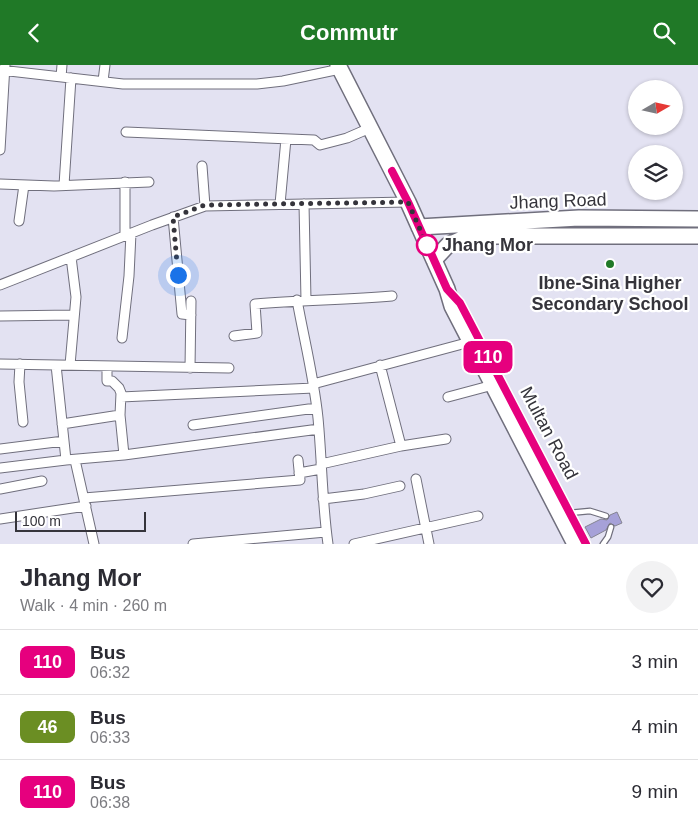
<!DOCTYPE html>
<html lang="en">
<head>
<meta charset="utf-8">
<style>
	:root { --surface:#fff; --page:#f2f2f3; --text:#2b2b33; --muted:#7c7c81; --line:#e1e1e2; --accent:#207927 }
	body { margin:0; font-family:Helvetica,sans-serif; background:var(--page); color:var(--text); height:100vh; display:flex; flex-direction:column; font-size:19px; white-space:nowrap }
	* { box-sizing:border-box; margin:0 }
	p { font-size:16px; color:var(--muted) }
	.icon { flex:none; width:28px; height:28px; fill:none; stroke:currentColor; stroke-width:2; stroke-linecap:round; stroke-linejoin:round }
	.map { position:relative; height:479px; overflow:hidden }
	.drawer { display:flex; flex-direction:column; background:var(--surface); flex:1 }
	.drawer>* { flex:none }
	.badge { padding:0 10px; border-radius:8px; font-size:18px; line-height:32px }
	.needle { width:32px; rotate:81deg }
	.buttons { position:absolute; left:628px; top:15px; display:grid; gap:10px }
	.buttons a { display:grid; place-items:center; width:55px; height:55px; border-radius:50%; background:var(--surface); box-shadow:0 1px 4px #0004; font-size:25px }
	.scale { position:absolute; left:15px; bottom:12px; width:131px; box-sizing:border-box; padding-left:5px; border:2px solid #35343b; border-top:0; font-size:14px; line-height:18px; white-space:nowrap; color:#35343b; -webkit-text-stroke:4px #fff; paint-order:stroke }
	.you { position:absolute; width:25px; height:25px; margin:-12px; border:4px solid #fff; border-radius:50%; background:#1a73e8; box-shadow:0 0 0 8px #1a73e833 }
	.map>.badge { position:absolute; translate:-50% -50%; box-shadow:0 0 0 2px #fff }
	.round { display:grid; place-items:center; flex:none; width:52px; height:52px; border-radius:26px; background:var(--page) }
	.overview { display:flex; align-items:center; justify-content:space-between; height:85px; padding:0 20px }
	h1 { font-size:24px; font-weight:700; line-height:38px }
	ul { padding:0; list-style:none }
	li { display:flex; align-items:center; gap:15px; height:65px; padding:0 20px; border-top:1px solid var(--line) }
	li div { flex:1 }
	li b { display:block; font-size:19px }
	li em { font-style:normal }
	li .badge { min-width:55px; font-weight:700; text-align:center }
	header { display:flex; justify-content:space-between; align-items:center; height:65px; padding:0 20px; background:var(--accent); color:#fff; font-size:22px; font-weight:700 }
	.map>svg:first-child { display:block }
	.building { fill:#a6a1d8; stroke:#858492 }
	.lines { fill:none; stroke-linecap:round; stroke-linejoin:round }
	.service-casing { stroke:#706f7d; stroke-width:7 }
	.minor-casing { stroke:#706f7d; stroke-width:11 }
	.primary-casing { stroke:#706f7d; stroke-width:18 }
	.service { stroke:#fff; stroke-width:4.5 }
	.minor { stroke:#fff; stroke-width:9 }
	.primary { stroke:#fff; stroke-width:15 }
	.line-casing { stroke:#fff; stroke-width:11 }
	.line { stroke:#e6007e; stroke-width:8 }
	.walk { stroke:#35343b; stroke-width:5; stroke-dasharray:0 9 }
	.stop-dot { fill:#fff; stroke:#e6007e; stroke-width:2.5 }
	.poi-dot { fill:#207927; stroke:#fff; stroke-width:2 }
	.labels { text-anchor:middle; stroke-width:4.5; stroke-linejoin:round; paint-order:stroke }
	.street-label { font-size:18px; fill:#35343b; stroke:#fff }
	.stop-label { font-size:18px; font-weight:bold; fill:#35343b; stroke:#fff; text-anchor:start }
	.poi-label { font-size:18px; font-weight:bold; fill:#35343b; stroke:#fff }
</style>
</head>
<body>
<header><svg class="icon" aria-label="back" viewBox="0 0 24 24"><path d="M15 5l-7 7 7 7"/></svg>Commutr<svg class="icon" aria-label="search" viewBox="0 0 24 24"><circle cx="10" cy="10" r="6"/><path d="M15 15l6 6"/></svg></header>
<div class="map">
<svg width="698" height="479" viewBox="0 0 698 479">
	<rect width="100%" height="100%" fill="#e3e2f2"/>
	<!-- building -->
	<path class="building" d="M617 447 622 458 615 461 610 458 606 465 591 473 585 462 601 454 607 455 610 450Z"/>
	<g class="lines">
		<defs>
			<path id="service" d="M569 448 590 446 606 451
				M603 479 608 472 611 462"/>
			<path id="minor" d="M0 5 123 19H257L283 16 340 4
				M61 12 62 0
				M103 16 105 0
				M126 67 314 75 320 80 347 73 370 63
				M0 85 5 0
				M202 101 205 141
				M125 117V170
				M0 119 54 121 149 117
				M64 120 71 13
				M280 139 286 74
				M304 139 306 235
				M173 152 182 249 191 250
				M19 156 24 120
				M0 220 152 160 205 141 408 137
				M297 235C304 274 314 313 318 353 322 395 322 437 328 479
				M0 251 73 250
				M234 271 257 268 255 239C301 235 346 235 392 231
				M122 273 129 211 131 168
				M0 299 229 303
				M20 299 19 317 23 357
				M56 300 66 395
				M70 300 76 232 71 192
				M380 300 401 381
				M107 301V316H112L119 323 121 328 120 350 124 390
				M190 303 191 236
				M313 319 470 277
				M121 332 314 323
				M448 332 493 320
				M62 359 120 350
				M193 360 316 343
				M0 384 64 376
				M75 395 94 479
				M321 399 401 381 446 374
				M0 403 66 395 124 390 319 364
				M299 408 321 404
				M416 414 429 479
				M0 424 42 416
				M84 433 300 415 298 395
				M323 434 364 429 400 421
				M0 454 86 441
				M193 479 326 467
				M354 479 478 451"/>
			<path id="primary" d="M338 0 408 137 447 224 452 241 575 479
				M419 162 579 153 698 154
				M434 195 448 180 464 173 497 171H698"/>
		</defs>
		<!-- service casing -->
		<use href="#service" class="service-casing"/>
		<!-- minor casing -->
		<use href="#minor" class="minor-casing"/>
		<!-- primary casing -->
		<use href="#primary" class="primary-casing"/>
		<!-- service -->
		<use href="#service" class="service"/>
		<!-- minor -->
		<use href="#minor" class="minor"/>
		<!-- primary -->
		<use href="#primary" class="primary"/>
	</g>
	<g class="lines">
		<defs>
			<path id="line" d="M392 106 408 137 447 224 460 238 586 479"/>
		</defs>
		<!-- line casing -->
		<use href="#line" class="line-casing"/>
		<!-- line -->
		<use href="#line" class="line"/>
		<!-- walk -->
		<path class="walk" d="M178 210 173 152 205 140 408 137 427 180"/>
	</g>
	<!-- markers -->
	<circle class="stop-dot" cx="427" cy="180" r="10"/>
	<circle class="poi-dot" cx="610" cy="199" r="5"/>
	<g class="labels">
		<!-- street labels -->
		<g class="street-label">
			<text transform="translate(558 136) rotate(-2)" y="6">Jhang Road</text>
			<text transform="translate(549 368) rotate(62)" y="6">Multan Road</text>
		</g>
		<!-- stop labels -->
		<g class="stop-label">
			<text x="442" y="186">Jhang Mor</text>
		</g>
		<!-- poi labels -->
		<g class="poi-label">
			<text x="610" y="224">Ibne-Sina Higher<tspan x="610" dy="21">Secondary School</tspan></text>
		</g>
	</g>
</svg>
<div class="buttons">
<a><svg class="needle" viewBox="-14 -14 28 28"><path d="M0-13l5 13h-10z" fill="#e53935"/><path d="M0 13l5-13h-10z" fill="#7c7c81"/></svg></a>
<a><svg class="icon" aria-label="layers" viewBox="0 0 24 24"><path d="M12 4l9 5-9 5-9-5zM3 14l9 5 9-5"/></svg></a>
</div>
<div class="scale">100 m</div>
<div class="you" style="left:178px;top:210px"></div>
<b class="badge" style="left:488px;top:292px;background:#e6007e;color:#fff">110</b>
</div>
<section class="drawer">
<div class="overview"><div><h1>Jhang Mor</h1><p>Walk · 4 min · 260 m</p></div><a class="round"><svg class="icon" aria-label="heart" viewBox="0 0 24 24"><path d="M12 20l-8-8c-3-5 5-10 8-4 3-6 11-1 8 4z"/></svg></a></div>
<ul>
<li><span class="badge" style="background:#e6007e;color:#fff">110</span><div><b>Bus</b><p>06:32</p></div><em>3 min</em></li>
<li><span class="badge" style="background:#6b8e23;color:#fff">46</span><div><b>Bus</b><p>06:33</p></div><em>4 min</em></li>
<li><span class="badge" style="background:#e6007e;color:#fff">110</span><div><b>Bus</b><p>06:38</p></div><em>9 min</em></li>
</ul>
</section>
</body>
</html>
